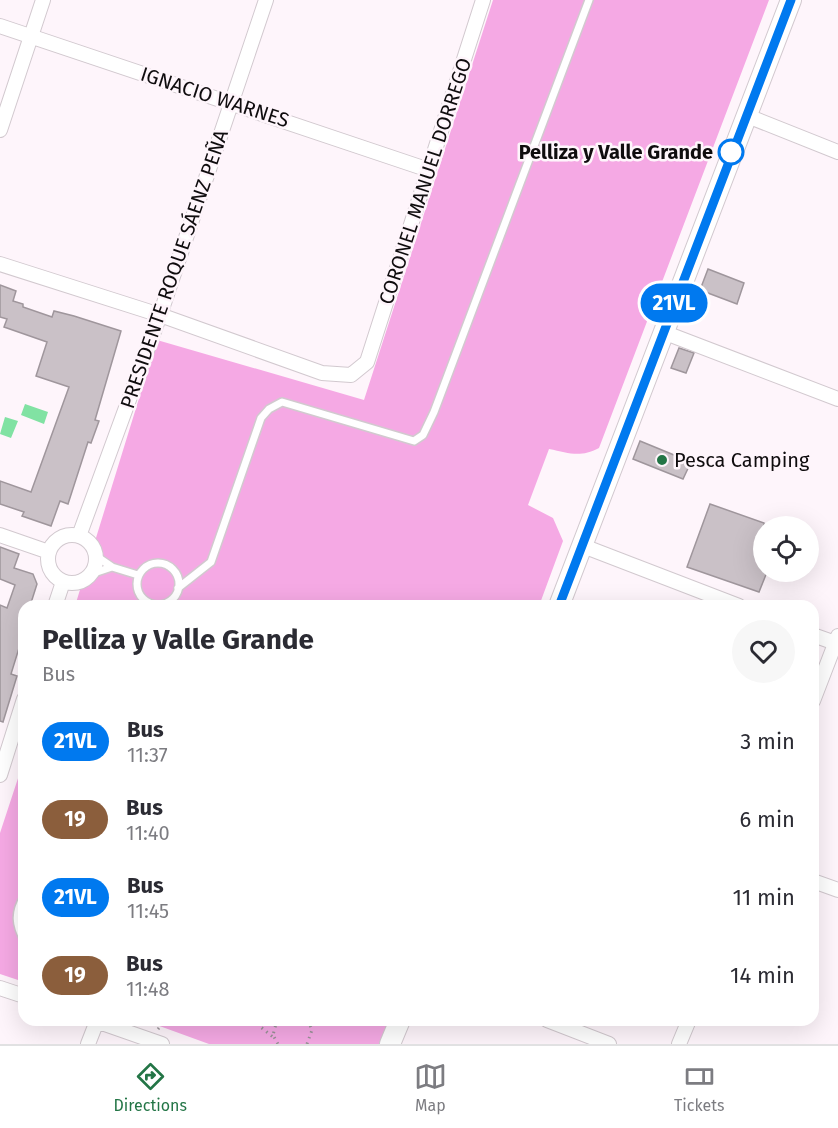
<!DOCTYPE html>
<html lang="en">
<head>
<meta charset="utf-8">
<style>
	:root { --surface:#fff; --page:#f7f7f7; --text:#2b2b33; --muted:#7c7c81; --line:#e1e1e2; --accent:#237546 }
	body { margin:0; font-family:"Fira Sans",sans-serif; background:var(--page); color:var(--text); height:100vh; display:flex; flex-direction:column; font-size:22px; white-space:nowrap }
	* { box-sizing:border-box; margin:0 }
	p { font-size:20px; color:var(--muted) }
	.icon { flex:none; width:33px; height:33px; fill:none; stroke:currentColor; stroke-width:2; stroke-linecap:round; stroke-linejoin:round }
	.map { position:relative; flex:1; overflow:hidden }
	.side { position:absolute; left:18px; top:600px; width:801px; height:426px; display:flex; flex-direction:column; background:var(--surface); border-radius:18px; box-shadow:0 6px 24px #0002 }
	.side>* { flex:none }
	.badge { padding:0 12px; border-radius:20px; font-size:21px; line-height:39px }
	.buttons { position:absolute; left:753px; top:516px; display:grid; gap:12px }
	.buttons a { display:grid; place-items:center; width:66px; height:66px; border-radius:50%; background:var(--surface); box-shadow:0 6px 24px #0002; font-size:30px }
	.map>.badge { position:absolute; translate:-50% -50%; box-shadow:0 0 0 3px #fff }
	.round { display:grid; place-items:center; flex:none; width:63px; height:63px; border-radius:32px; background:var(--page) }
	.summary { display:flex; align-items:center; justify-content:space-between; height:102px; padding:0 24px }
	h1 { font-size:28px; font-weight:700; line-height:45px }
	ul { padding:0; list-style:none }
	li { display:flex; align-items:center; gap:18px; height:78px; padding:0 24px }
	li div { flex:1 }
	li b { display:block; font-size:22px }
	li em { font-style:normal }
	li .badge { min-width:66px; font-weight:700; text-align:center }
	.tab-bar { display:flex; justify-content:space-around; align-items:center; height:84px; border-top:2px solid var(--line); background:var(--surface); font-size:16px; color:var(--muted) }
	.tab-bar a { display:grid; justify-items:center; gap:3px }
	.tab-bar .on { color:var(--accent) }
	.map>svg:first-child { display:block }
	.green { fill:#f5a9e4 }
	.water { fill:#81e2a3 }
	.building { fill:#cac1c7; stroke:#9f969c; stroke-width:1.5 }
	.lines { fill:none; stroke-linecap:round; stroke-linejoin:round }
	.lane-casing { stroke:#d2c9cf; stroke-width:10 }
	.street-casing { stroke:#d2c9cf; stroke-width:16 }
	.secondary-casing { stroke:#d2c9cf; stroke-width:22 }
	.path { stroke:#999297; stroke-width:3; stroke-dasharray:1.5 4.5; stroke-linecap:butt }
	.lane { stroke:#fff; stroke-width:7 }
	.street { stroke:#fff; stroke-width:14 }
	.secondary { stroke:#fff; stroke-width:20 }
	.line-casing { stroke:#fff; stroke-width:14 }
	.line { stroke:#0079ef; stroke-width:9 }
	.stop-dot { fill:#fff; stroke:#0079ef; stroke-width:3 }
	.poi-dot { fill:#237546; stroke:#fef5fb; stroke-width:2 }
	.labels { text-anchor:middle; stroke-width:5; stroke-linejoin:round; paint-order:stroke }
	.street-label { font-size:20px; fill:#0f0c0e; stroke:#fef5fb }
	.stop-label { font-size:20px; font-weight:bold; fill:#0f0c0e; stroke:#fef5fb; text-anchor:end }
	.poi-label { font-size:20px; fill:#0f0c0e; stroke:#fef5fb; text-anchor:start }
</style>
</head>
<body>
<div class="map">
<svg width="838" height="1044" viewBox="0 0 838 1044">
	<rect width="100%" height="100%" fill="#fef5fb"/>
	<!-- green -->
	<path class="green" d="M493 0H769L599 448C580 458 569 453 549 449L528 505 553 518 563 541 539 606H75L157 340 364 400Z
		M24 760V982L0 974V833Z
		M143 1020H392L384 1044H209Z"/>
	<!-- water -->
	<path class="water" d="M25 404 48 412 44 424 21 415Z
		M5 417 18 421 11 438 0 434Z"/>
	<!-- building -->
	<path class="building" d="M708 269 744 283 737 304 700 290Z
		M0 285 16 291 13 301 23 304V307L52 317 54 311 74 316 121 331 95 420 99 421 91 443 88 442 68 504 60 501 51 526 22 516 24 512 0 504V481L31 492 69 387 36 376 47 342 4 327 7 319 0 317Z
		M679 348 694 353 686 373 671 368Z
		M640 441 691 462 683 479 633 459Z
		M710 504 764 523V572H767L759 592 687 567Z
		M0 547 19 554 14 568 33 574 37 584 30 606H24V632L11 674 17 676 3 722 0 721V605L7 608 15 585 0 579Z"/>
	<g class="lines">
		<defs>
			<path id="lane" d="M96 556 112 567 138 575
				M137 584a21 21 0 1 1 42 0a21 21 0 1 1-42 0Z
				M91 574 112 567
				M178 588 211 562 261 418 269 409 282 402 414 441 423 435 434 412 589 0
				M24 897C14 913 16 925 24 940"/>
			<path id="street" d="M0 26 429 170
				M745 115 838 152
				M0 130 43 0
				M0 264 160 315 322 373 351 375 367 362 483 0
				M663 332 838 399
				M48 559a24 24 0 1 1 48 0a24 24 0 1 1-48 0Z
				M0 535 49 552
				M79 536 160 315 266 0
				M583 546 739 606
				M55 606 63 582
				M813 635 838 644
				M813 701 838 636
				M0 775 24 699
				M813 881 838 890
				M0 988 24 996
				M93 1020 162 1044
				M547 1020 609 1044
				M88 1044 97 1021
				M679 1044 689 1020"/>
			<path id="secondary" d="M559 606 791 0
				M390 1044 400 1020"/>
		</defs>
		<!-- lane casing -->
		<use href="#lane" class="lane-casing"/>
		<!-- street casing -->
		<use href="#street" class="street-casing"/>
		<!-- secondary casing -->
		<use href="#secondary" class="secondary-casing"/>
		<!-- path -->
		<path class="path" d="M214 1020H234
			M246 1020 257 1024 269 1020
			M277 1020 273 1035 278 1044
			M339 1020H340
			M257 1024 273 1037
			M158 1029 166 1020
			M307 1044 312 1030 308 1020"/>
		<!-- lane -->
		<use href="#lane" class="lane"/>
		<!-- street -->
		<use href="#street" class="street"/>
		<!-- secondary -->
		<use href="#secondary" class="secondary"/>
	</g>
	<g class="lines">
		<defs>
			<path id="line" d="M559 606 791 0"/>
		</defs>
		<!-- line casing -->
		<use href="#line" class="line-casing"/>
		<!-- line -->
		<use href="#line" class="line"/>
	</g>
	<!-- markers -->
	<circle class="stop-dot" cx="731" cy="152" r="12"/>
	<circle class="poi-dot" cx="662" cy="460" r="6"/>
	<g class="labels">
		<!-- street labels -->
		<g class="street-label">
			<text transform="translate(215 97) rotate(18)" y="7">IGNACIO WARNES</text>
			<text transform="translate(425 181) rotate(-72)" y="7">CORONEL MANUEL DORREGO</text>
			<text transform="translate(174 269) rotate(-71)" y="7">PRESIDENTE ROQUE SÁENZ PEÑA</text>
		</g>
		<!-- stop labels -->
		<g class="stop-label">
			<text x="713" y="159">Pelliza y Valle Grande</text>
		</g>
		<!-- poi labels -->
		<g class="poi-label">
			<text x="674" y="467">Pesca Camping</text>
		</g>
	</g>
</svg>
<div class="buttons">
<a><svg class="icon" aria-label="locate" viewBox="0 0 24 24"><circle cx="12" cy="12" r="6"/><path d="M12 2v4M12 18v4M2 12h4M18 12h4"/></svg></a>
</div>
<b class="badge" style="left:674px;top:303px;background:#0079ef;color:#fff">21VL</b>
<section class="side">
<div class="summary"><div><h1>Pelliza y Valle Grande</h1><p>Bus</p></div><a class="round"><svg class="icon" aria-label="heart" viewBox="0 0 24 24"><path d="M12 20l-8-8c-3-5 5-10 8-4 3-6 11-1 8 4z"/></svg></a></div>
<ul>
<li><span class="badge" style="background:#0079ef;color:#fff">21VL</span><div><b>Bus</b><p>11:37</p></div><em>3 min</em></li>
<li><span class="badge" style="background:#8b5e3c;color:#fff">19</span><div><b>Bus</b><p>11:40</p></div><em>6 min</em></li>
<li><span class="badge" style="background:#0079ef;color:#fff">21VL</span><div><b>Bus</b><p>11:45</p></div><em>11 min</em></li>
<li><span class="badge" style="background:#8b5e3c;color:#fff">19</span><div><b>Bus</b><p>11:48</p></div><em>14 min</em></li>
</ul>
</section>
</div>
<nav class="tab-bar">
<a class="on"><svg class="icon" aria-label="directions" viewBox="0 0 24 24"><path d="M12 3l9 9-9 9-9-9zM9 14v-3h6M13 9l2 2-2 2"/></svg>Directions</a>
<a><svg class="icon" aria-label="map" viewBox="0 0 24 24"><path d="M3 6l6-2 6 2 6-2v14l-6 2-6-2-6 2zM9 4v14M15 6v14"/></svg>Map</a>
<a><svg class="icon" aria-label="tickets" viewBox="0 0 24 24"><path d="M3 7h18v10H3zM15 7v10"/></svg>Tickets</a>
</nav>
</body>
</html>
